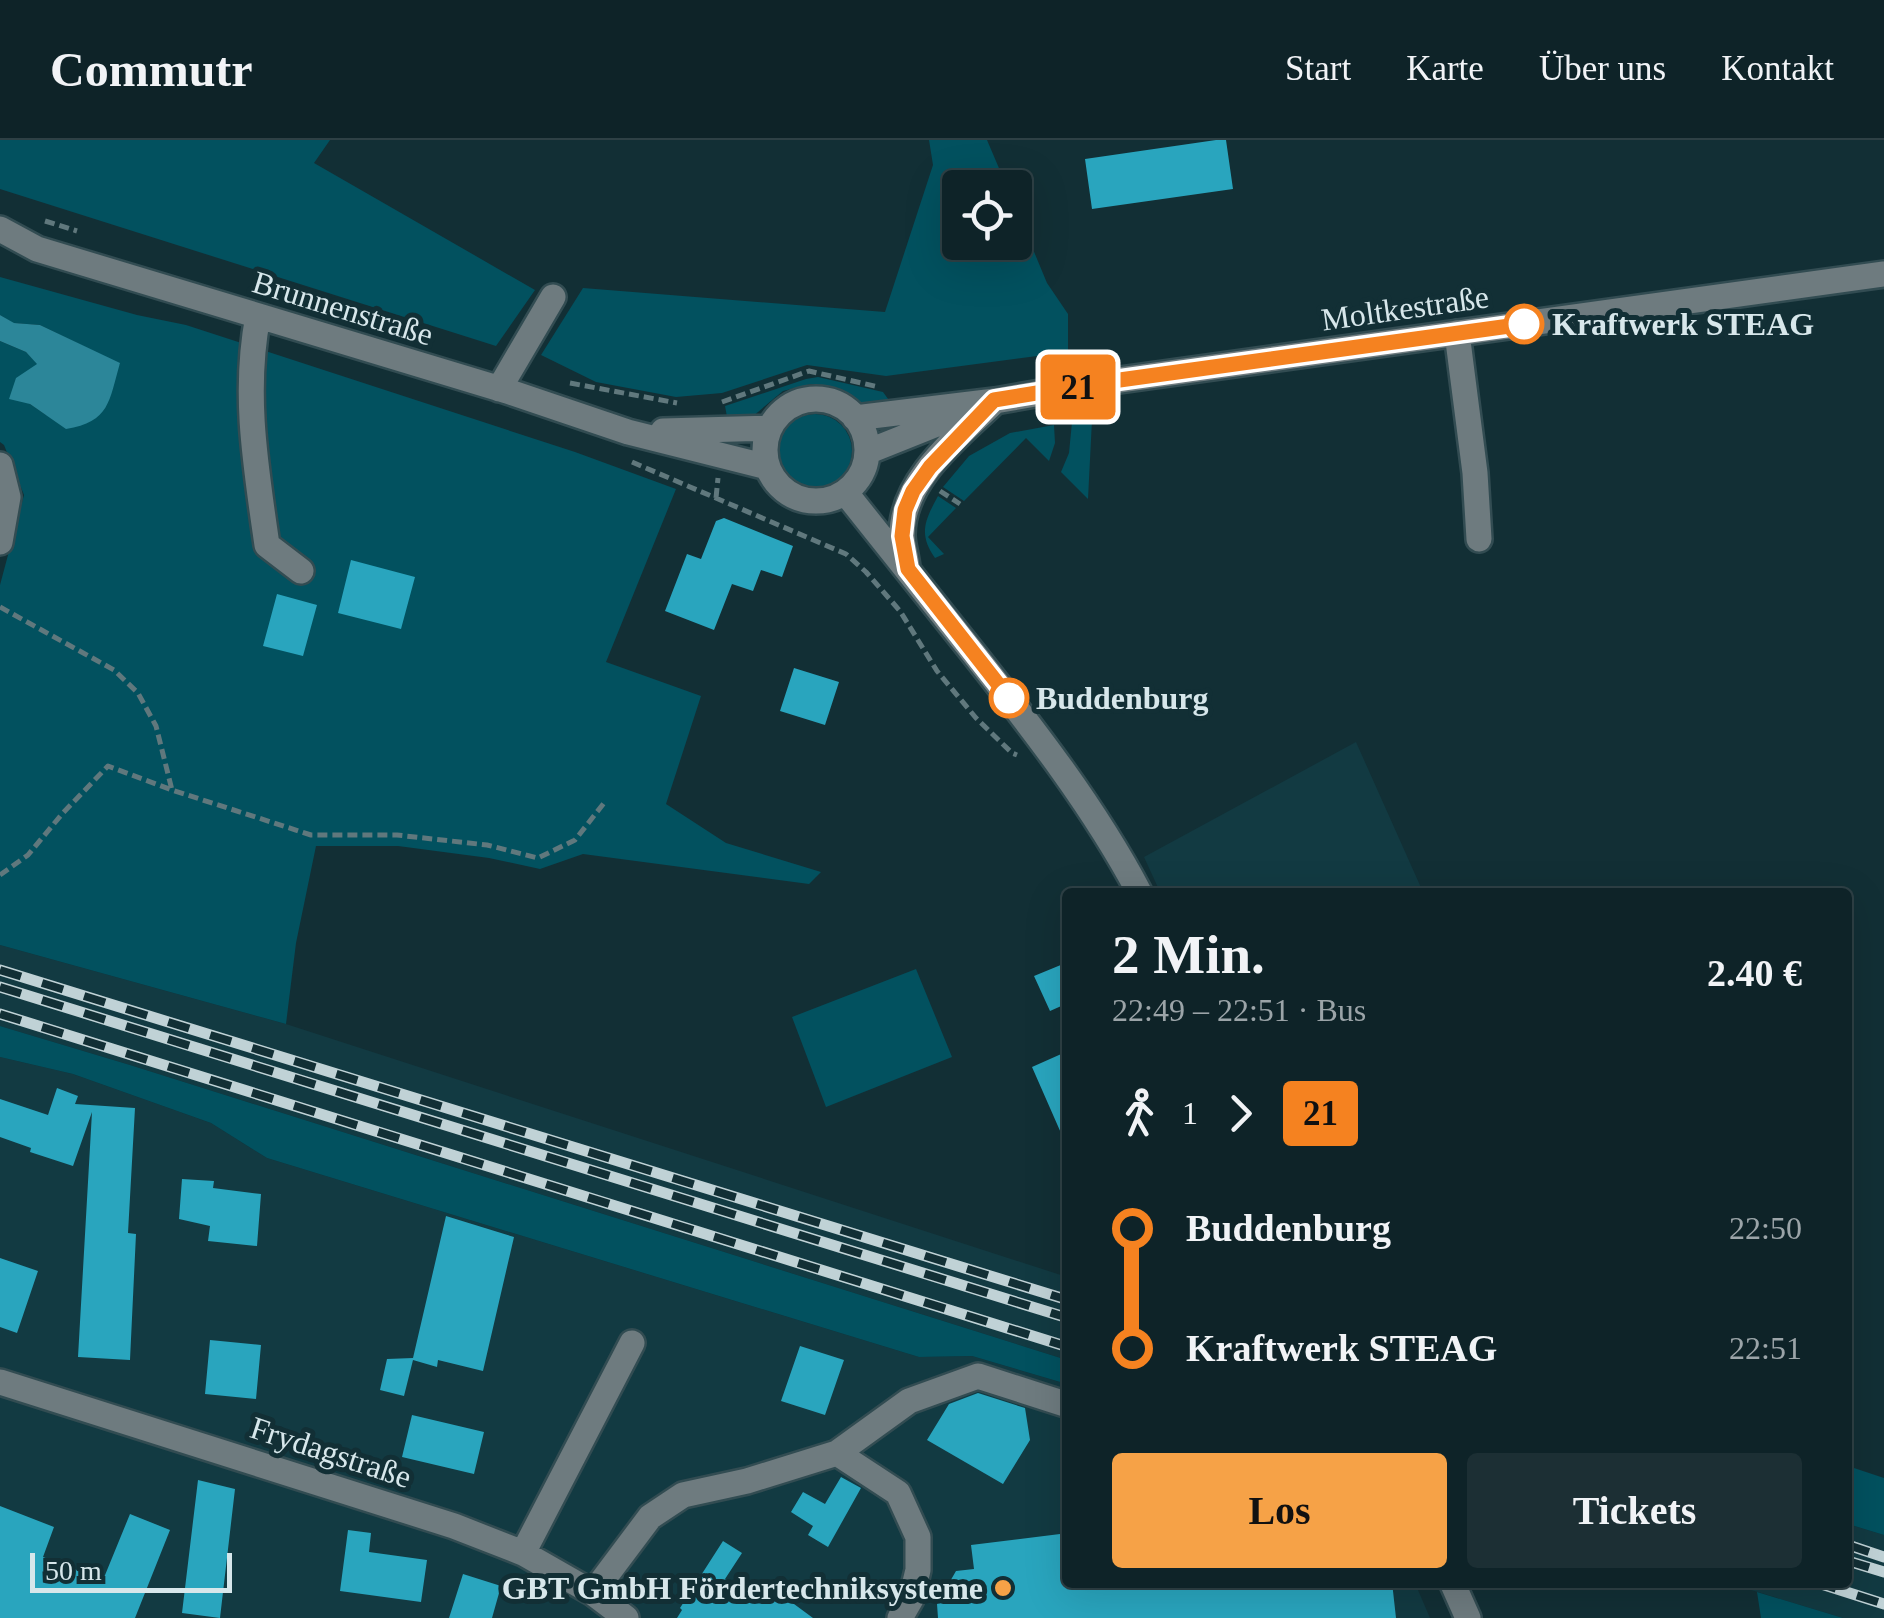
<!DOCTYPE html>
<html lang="de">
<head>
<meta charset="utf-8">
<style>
	:root { --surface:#0e2328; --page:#1c2f34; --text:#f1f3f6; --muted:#9ba4a8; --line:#2e4045; --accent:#f6a247 }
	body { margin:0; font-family:Georgia,serif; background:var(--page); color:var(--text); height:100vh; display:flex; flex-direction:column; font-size:38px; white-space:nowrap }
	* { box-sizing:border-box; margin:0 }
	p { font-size:32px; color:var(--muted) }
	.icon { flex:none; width:55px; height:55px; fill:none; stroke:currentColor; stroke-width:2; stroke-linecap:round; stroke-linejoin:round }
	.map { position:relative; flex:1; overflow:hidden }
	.drawer { position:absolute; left:1062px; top:748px; width:790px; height:700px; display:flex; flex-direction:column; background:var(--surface); border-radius:10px; box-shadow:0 10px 40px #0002,0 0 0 2px var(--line) }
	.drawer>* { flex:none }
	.badge { padding:0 20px; border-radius:8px; font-size:35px; line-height:65px }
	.buttons { position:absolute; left:942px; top:30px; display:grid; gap:20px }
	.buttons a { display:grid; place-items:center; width:90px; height:90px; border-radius:10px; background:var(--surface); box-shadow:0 10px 40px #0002,0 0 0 2px var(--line); font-size:50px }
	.scale { position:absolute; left:30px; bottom:25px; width:202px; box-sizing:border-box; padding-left:10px; border:5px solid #d7e7eb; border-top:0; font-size:28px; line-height:35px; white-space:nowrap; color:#d7e7eb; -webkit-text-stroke:8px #122f35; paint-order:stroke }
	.map>.badge { position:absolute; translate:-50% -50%; box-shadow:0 0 0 5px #fff }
	.legs { display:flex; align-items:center; gap:15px; height:110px; padding:0 50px; font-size:32px }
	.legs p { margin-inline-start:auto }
	.summary { display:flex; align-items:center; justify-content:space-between; height:170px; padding:0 50px }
	h1 { font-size:55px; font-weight:600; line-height:75px }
	.action { display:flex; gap:20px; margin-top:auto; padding:20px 50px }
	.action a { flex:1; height:115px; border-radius:10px; background:var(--accent); color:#111; font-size:40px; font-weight:600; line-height:115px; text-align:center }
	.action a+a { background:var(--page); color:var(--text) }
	ul { padding:0 50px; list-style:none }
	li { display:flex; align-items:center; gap:35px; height:120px; font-size:38px }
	li i { display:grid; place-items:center; width:15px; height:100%; margin:0 12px; background:currentColor }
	li i::after { content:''; width:25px; height:25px; margin:-12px; border:8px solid; border-radius:50%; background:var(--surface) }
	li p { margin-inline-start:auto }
	li:first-child i { background:linear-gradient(#0000 50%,currentColor 0) }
	li:last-child i { background:linear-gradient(currentColor 50%,#0000 0) }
	header { display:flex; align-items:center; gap:60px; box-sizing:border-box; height:140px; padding:0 50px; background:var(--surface); border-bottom:2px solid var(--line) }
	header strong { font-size:48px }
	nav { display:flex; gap:55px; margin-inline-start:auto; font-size:35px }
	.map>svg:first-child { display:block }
	.built { fill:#123a42 }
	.green { fill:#02515f }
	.water { fill:#2c8699 }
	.building { fill:#29a5be }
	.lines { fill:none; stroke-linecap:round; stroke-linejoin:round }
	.minor-casing { stroke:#324c52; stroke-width:30 }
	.path { stroke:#60787d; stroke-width:5; stroke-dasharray:10 5; stroke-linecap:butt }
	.minor { stroke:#6e7b7f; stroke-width:25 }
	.rail-casing { stroke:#c0d2d6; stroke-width:11 }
	.rail { stroke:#122f35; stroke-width:8; stroke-dasharray:22; stroke-linecap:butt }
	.line-1-casing { stroke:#fff; stroke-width:22 }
	.line-1 { stroke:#f58220; stroke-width:15 }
	.stop-1-dot { fill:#fff; stroke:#f58220; stroke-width:5 }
	.poi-dot { fill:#f6a247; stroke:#122f35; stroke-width:4 }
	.labels { text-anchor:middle; stroke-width:10; stroke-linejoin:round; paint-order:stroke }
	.street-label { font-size:32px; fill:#d7e7eb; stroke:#122f35 }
	.stop-label { font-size:32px; font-weight:bold; fill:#d7e7eb; stroke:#122f35; text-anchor:start }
	.poi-label { font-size:32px; font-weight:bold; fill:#d7e7eb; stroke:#122f35; text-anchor:end }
</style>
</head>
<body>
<header>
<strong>Commutr</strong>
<nav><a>Start</a><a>Karte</a><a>Über uns</a><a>Kontakt</a></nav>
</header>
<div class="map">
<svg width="1884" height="1478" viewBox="0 0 1884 1478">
	<rect width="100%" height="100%" fill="#122f35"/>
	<!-- built -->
	<path class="built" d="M1356 602 1423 752H1160L1144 717Z
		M0 805 286 884 1067 1137V1220L130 925 0 886Z
		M0 917 73 934 211 983 267 1018 919 1217 972 1216 1067 1244 1068 1442 1415 1443 1430 1478H0Z
		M1848 1384 1884 1395V1478H1843L1728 1443 1848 1442Z"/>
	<!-- green -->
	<path class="green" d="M0 0H330L314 23 535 150 496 206 0 49Z
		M929 0H987L1007 47 960 48V102H1015V66L1047 143 1068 174V212L886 236 807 225 722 253 676 257 596 242 541 215 583 148 885 172 933 25Z
		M0 137 137 175 186 185 575 312 676 349 606 522 701 556 666 664 726 703 821 732 809 744 583 714 540 729 489 718 398 706H316L296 803 286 884 0 805V445L24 355 4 305 0 302V201L26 212 38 224 30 264 46 275 120 224 40 185 13 183 0 175Z
		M818 237 883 252 891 263 863 264 840 250 811 244 783 251 752 277 728 282 725 266 806 239Z
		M778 311a37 37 0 1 1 74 0a37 37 0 1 1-74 0Z
		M1092 280 1088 359 1061 332 1069 313 1072 282Z
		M1054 285 1055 303 1049 321 1026 298 964 361 943 347 969 316 1010 293Z
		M938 356 956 368 928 397 944 414 935 418C918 394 925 380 938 356Z
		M916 829 952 917 826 967 792 877Z
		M0 886 130 925 1067 1220V1244L972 1216 919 1217 267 1018 211 983 73 934 0 917Z
		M1848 1326 1884 1338V1395L1848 1384Z
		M1757 1452 1843 1478H1761Z"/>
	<!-- water -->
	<path class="water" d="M0 175 14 183 40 185 120 223C109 261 110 282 66 289L30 264 9 259 16 238 37 224 26 212 0 201Z"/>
	<!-- building -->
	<path class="building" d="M1216 0H1226L1233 49 1092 69 1085 19Z
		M724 378 793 406 782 437 761 430 753 451 732 444 714 490 665 471 687 414 701 419 716 381Z
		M351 420 415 437 401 489 338 473Z
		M277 454 317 465 303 516 263 506Z
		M794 528 839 542 825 585 780 571Z
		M1068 822V863L1050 871 1034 836Z
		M1068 911V1009L1032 927Z
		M57 948 78 956 75 964 135 968 128 1093 136 1094 130 1220 78 1217 92 972 73 1026 30 1012 31 1008 0 997V959L48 975Z
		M182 1039 214 1041 213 1048 261 1054 257 1106 208 1101 210 1086 179 1079Z
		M446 1076 514 1097 483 1231 438 1220 437 1227 413 1220 404 1256 380 1250 387 1219 413 1218Z
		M0 1118 38 1131 17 1193 0 1187Z
		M210 1200 261 1205 256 1259 205 1254Z
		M800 1206 844 1220 825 1275 781 1261Z
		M978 1253 1025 1268 1030 1300 1003 1344 927 1300 949 1264Z
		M412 1275 484 1292 474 1334 402 1317Z
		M841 1337 861 1348 828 1407 808 1395 813 1386 791 1372 803 1352 825 1364Z
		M198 1340 235 1349 220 1478 182 1473Z
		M0 1366 54 1387 43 1417 103 1440 130 1374 170 1390 135 1478H0Z
		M348 1390 371 1393 369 1412 427 1420 421 1462 340 1451Z
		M1068 1393V1442H1392L1396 1478H938L937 1464 956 1431 974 1429 971 1405Z
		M723 1401 742 1413 725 1439 769 1461 775 1450 813 1478H677L682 1470 680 1468Z
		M463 1434 501 1446 492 1478H449Z"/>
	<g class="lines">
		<defs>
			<path id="minor" d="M0 89 37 109 507 251 628 292 767 327
				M258 176C243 253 256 328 267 405L301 431
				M1457 193 1475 333 1479 399
				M499 249 553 157
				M765 310a51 51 0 1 1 102 0a51 51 0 1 1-102 0Z
				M855 278 995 261 1098 243 1884 134
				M663 291 769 288
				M867 312 962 274
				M0 325 8 357 0 402
				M845 352C888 406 931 460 974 514 1034 590 1094 667 1139 752
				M907 427C906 416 902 405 902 395 902 339 958 297 995 261
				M0 1242 454 1386 523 1413 593 1453 626 1478
				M837 1313 898 1353 918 1397V1430L911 1459 900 1478
				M523 1413 632 1203
				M1452 1442 1468 1478
				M593 1453 650 1377 683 1355 747 1341 837 1313 909 1261 978 1236 1068 1265"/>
		</defs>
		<!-- minor casing -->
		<use href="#minor" class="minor-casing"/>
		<!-- path -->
		<path class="path" d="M45 81 77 91
			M570 243 677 263
			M722 262 809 231 879 247
			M632 322 846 414 866 432 900 471 937 531 976 578 1012 613 1017 615
			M940 351 960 364
			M716 358 718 338
			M0 467 114 530 138 553 156 586 172 650
			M0 735 28 715 62 674 108 626 172 650 311 695H397L487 705 538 718 575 700 604 663"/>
		<!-- minor -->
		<use href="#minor" class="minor"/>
		<defs>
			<path id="rail" d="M0 830 1068 1160
				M0 847 1068 1178
				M0 874 1068 1207
				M1848 1405 1884 1417
				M1848 1421 1884 1432
				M1815 1442 1884 1464"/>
		</defs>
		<!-- rail casing -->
		<use href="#rail" class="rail-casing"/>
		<!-- rail -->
		<use href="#rail" class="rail"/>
	</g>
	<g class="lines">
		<defs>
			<path id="line-1" d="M1009 558 908 429 902 396 905 370 913 351 930 327 994 260 1098 243 1524 184"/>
		</defs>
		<!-- line-1 casing -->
		<use href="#line-1" class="line-1-casing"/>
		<!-- line-1 -->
		<use href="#line-1" class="line-1"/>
	</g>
	<!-- markers -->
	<g class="stop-1-dot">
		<circle cx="1524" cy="184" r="18"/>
		<circle cx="1009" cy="558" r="18"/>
	</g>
	<circle class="poi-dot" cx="1003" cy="1448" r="10"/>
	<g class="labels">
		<!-- street labels -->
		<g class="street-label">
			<text transform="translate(343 168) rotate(17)" y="11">Brunnenstraße</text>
			<text transform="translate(1405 168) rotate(-8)" y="11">Moltkestraße</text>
			<text transform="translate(331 1312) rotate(18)" y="11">Frydagstraße</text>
		</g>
		<!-- stop labels -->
		<g class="stop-label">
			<text x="1552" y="195">Kraftwerk STEAG</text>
			<text x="1036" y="569">Buddenburg</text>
		</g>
		<!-- poi labels -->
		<g class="poi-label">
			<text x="983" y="1459">GBT GmbH Fördertechniksysteme</text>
		</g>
	</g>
</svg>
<div class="buttons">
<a><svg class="icon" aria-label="locate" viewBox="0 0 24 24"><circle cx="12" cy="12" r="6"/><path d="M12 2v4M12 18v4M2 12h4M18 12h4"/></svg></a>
</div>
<div class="scale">50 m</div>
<b class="badge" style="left:1078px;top:247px;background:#f58220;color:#111">21</b>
<section class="drawer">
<div class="summary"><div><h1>2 Min.</h1><p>22:49 – 22:51 · Bus</p></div><b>2.40 €</b></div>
<div class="legs"><svg class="icon" aria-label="walk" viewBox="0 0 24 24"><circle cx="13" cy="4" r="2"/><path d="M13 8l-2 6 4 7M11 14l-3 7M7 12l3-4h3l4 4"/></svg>1<svg class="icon" aria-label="forward" viewBox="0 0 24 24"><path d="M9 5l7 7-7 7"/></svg><b class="badge" style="background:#f58220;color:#111">21</b></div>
<ul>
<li><i style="color:#f58220"></i><b>Buddenburg</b><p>22:50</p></li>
<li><i style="color:#f58220"></i><b>Kraftwerk STEAG</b><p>22:51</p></li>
</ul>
<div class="action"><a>Los</a><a>Tickets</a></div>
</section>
</div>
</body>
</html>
